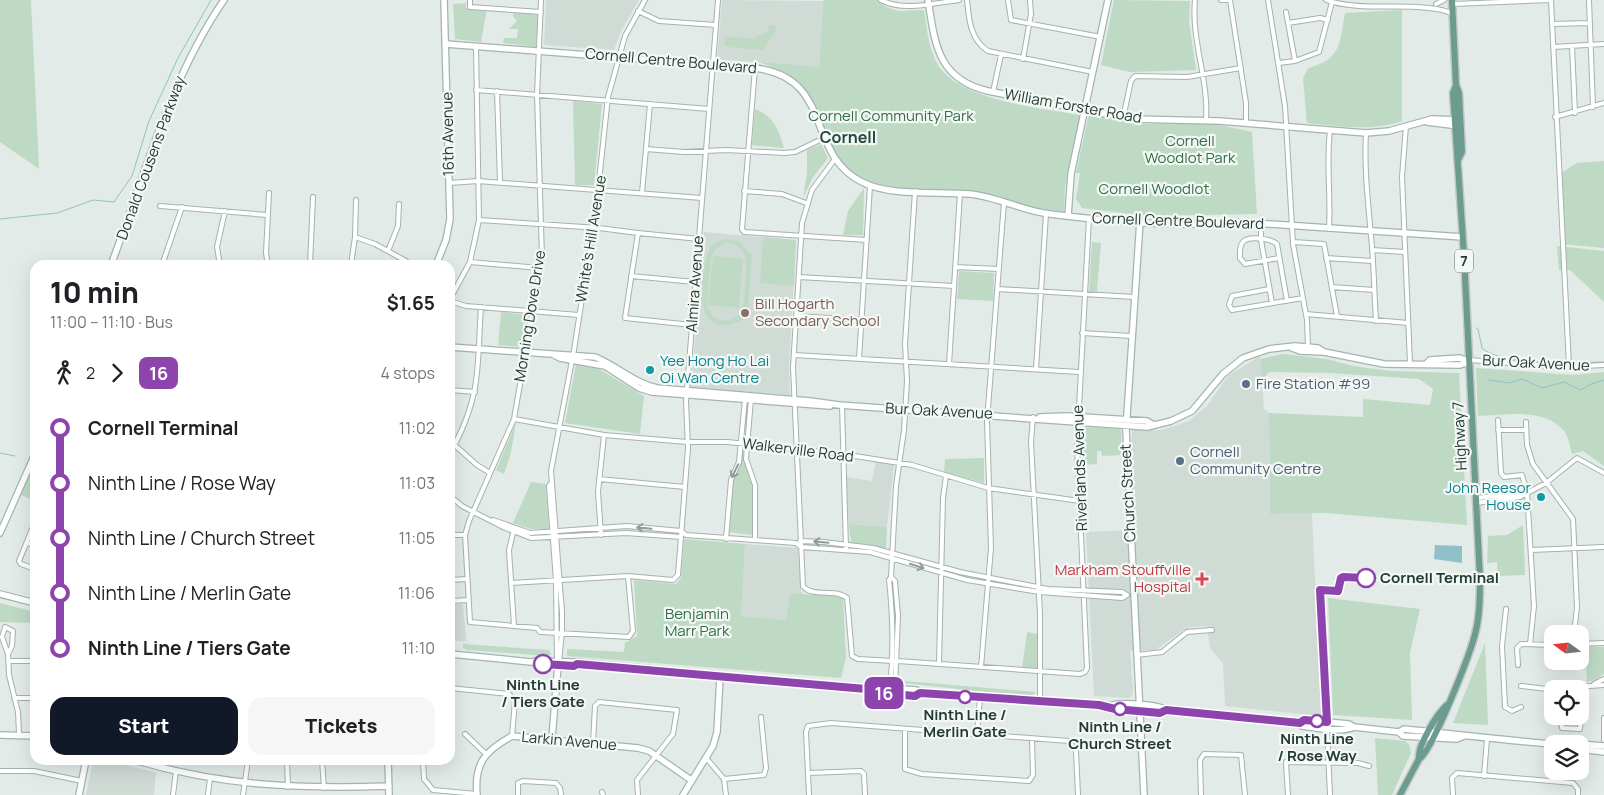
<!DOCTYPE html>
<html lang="en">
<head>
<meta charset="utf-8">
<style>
	:root { --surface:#fff; --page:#f6f6f6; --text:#202124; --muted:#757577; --accent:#111827 }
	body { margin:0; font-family:Manrope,sans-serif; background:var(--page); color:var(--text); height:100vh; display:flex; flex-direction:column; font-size:19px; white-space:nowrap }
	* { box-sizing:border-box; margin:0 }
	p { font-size:16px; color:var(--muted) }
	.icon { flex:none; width:28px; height:28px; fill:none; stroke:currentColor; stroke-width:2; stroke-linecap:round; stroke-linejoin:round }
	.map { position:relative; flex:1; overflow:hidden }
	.side { position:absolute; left:30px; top:260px; width:425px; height:505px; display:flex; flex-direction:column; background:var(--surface); border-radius:15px; box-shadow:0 5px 20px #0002 }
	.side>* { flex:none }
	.badge { padding:0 10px; border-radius:8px; font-size:18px; line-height:32px }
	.needle { width:32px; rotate:285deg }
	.tools { position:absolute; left:1544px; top:625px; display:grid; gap:10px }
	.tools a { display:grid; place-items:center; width:45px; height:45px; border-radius:10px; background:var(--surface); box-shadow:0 5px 20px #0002; font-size:25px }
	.map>.badge { position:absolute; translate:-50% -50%; box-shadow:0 0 0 2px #fff }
	.legs { display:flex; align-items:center; gap:8px; height:55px; padding:0 20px; font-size:16px }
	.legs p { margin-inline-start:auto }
	.overview { display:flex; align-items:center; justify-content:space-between; height:85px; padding:0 20px }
	h1 { font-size:28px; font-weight:800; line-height:38px }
	.cta { display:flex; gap:10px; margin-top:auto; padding:10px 20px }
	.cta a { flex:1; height:58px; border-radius:15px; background:var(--accent); color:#fff; font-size:20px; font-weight:800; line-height:58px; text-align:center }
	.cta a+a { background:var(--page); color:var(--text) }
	ul { padding:0 20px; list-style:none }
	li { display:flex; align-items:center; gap:18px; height:55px; font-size:19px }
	li i { display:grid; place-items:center; width:8px; height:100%; margin:0 6px; background:currentColor }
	li i::after { content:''; width:12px; height:12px; margin:-6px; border:4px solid; border-radius:50%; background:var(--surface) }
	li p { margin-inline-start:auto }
	li:first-child i { background:linear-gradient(#0000 50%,currentColor 0) }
	li:last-child i { background:linear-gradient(currentColor 50%,#0000 0) }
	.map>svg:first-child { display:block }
	.built { fill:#d1dbd6 }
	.green { fill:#bedac5; fill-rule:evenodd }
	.water { fill:#90c1ca }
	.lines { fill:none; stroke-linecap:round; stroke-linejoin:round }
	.stream { stroke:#90c1ca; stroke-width:1 }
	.street-casing { stroke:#a5b2ae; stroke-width:6 }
	.secondary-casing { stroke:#a2b5af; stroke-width:8 }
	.primary-casing { stroke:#c2c8c6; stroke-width:9 }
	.street { stroke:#fff; stroke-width:4 }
	.secondary { stroke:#fff; stroke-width:5.5 }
	.primary { stroke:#6c9c8f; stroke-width:6 }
	.oneway { stroke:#929c9a }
	.line-1-casing { stroke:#fff; stroke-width:11 }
	.line-1 { stroke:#8e44ad; stroke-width:8 }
	.education-dot { fill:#8d6e63; stroke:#f3f8f5; stroke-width:2 }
	.culture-dot { fill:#0f9aa8; stroke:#f3f8f5; stroke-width:2 }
	.service-dot { fill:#5c6f8a; stroke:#f3f8f5; stroke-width:2 }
	.stop-1-dot { fill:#fff; stroke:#8e44ad; stroke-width:2.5 }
	.health-dot { fill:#e0444e; stroke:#f3f8f5; stroke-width:2 }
	.labels { text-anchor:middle; stroke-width:4.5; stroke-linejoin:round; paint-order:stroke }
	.shield { fill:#f3f8f5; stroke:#62736e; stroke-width:1 }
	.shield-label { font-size:14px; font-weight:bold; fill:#243a34 }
	.street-label { font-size:15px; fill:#243a34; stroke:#f3f8f5 }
	.park-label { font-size:15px; fill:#336d49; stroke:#f3f8f5 }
	.education-label { font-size:15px; fill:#785e54; stroke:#f3f8f5; text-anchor:start }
	.culture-label { font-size:15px; fill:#0d838f; stroke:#f3f8f5; text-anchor:start }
	.service-label { font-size:15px; fill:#4e5e75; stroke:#f3f8f5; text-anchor:start }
	.health-label { font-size:15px; fill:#be3a42; stroke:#f3f8f5; text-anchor:end }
	.stop-label { font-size:15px; font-weight:bold; fill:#243a34; stroke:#f3f8f5 }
	.neighbourhood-label { font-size:16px; font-weight:bold; fill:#224a40; stroke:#f3f8f5 }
</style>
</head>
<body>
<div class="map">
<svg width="1604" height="795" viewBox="0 0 1604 795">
	<rect width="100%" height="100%" fill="#e2ebe7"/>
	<!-- built -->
	<path class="built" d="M546 0H639L621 31 614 50 544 45Z
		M722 0 823 1 819 68 717 59Z
		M704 232 796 240 789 368 790 395 691 387Z
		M1260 356 1264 409 1269 413 1270 514 1312 513 1321 716 1225 706 1223 663 1210 648 1207 626 1192 627 1184 630 1155 650 1130 651 1133 693 1130 698 1094 696 1086 532 1136 530 1130 463 1132 430H1162L1189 421 1207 406 1228 376Z
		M876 461 894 465 887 527 849 524 846 477 872 481Z
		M745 544 798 548 801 592 805 594 790 593 786 620 740 616Z
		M450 604H463L466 641H450Z
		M93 760H110L156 773 154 795H86Z"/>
	<!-- green -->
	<path class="green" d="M0 0H31L39 169 0 142Z
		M826 0H878L886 7 899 11 924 10C927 28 928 48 938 65 961 101 1040 108 1080 115L1065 186 1064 212C1029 208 997 195 963 191 936 187 907 191 879 186 865 183 847 173 838 161 833 155 831 146 828 140 805 91 815 84 759 62L819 67 823 1Z
		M1114 0 1190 1 1189 22 1196 70 1130 72 1101 65Z
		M469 3 466 4V8L487 9 481 42 455 39 453 4Z
		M1402 10V121C1371 132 1340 126 1307 123L1303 78 1308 68C1342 59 1339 44 1345 13Z
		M514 11 538 15 536 47 503 43 504 38H517L518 29H509L517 21 513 16Z
		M769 25H776L775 32 763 50 727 47 724 45 725 36 756 39V35H762L763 33 769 31Z
		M573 101 602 104 594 185H575Z
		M755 109C774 116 779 131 784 148L752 145Z
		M1089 114 1139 124H1215L1252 132 1257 214 1146 216 1082 208 1076 199 1080 173H1076Z
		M821 144 828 158 813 177 803 198 807 173V150Z
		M1604 161V248L1562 244 1559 174 1577 163Z
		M864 188 863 235H843L848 211Z
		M763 237 796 240 794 286 760 283Z
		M724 239 738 241 752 255 747 319C738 319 732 327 721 325 693 321 702 271 708 252L712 245ZM725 243C751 244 746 267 745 286 744 293 745 303 742 309 739 316 734 319 727 321L714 318 707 307 711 257 715 250Z
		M1092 242 1101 243 1097 291H1089Z
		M1557 246 1604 251V302L1570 270H1559Z
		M713 256 743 259 739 308 708 305Z
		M959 271 994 273 993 301 957 299Z
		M501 312 529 315 525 347 498 345Z
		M1283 354 1327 359 1353 366 1390 371 1459 373 1467 525 1326 513 1270 514 1269 413 1363 417V399L1430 405 1433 389 1419 379 1330 373 1269 372 1262 380 1260 359Z
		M576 364 599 369 644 396 640 434 565 423Z
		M1476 368 1573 375 1604 372V466L1583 451 1572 454C1570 447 1569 437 1564 431 1545 407 1505 415 1478 416Z
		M516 423 511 452 504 474 496 470Z
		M1081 427 1121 429 1122 455 1102 456 1101 451H1097V464L1083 465Z
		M743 447 745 448V463L752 483 753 498V535L728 532 731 486Z
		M984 458V483L944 472 945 459Z
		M35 461V501L21 495Z
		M531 482 546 484 549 529H531L513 523Z
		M849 524 887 527 886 549 851 543Z
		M1523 525 1525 575 1497 576V562L1487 563 1488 536 1507 535Z
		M684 539 745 544 741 616 786 620 790 593 843 597 846 658 841 678 567 656V649L624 652 625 643 637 636 634 580 676 584 681 578Z
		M1328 598 1420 609 1410 653 1412 720 1333 715Z
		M0 603 35 612V623L0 622Z
		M1027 632 1037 634V670L1022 669Z
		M1485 643 1488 725 1453 723Z
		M463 644 549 650 551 654 548 656 467 650 463 648Z
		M1585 647H1604V674L1595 680 1587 682Z
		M904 681 1036 692 1031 697 903 683Z
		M1375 738 1405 741 1409 744 1411 753 1392 795H1378Z"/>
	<!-- water -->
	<path class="water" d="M1435 545 1462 546V563L1434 559Z"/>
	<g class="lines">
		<!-- stream -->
		<path class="stream" d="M0 219 57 213 93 200 114 202 132 176 149 121 178 58 211 0
			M1476 328 1478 329 1482 348C1497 362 1545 362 1566 363
			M1572 363 1604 362
			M1489 380 1509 383 1522 379 1542 388 1564 382 1581 390 1591 384 1604 380
			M0 453 15 456"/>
		<defs>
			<path id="street" d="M470 0V7L541 12
				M541 0 537 95 542 257 514 419 469 521 465 535 470 622 537 628 540 632 629 637 633 631 628 576
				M881 0C904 12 934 3 959 0
				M967 0C969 20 970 39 988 51L1093 72
				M1008 0 1011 20 1101 37
				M1195 0C1191 41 1209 80 1206 120
				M1221 0H1227
				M1230 0 1246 103V123
				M1268 0 1285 106 1293 244 1307 320 1308 347
				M1326 0C1361 13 1428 0 1453 14
				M1551 0 1569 366
				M1589 0 1593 107
				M1436 4 1444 0
				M1453 4 1550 0
				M638 11 659 21 716 25
				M1286 12 1295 61
				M1288 23 1320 18 1328 20
				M1552 24 1590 23
				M1572 46 1575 113
				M1553 47 1604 44
				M1023 59 1031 14 1030 0
				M1279 63 1295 61 1319 52 1332 2
				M755 68 742 229 744 232 867 240
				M476 90 709 109
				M497 91 500 182
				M993 92 1001 55
				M1555 117 1604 103
				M1123 118 1131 81 1135 76 1187 77 1241 68
				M1406 126 1402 177 1410 363
				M1366 133C1364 168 1368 201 1371 236 1374 264 1374 292 1376 321
				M646 149 684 152 726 150 784 153 795 152 824 138
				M835 159 812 190 802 223 793 367 803 586C812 598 836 588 847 598L852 656 858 659 893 661
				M449 183 478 181 702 198
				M744 191 782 194 806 203
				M642 193 650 104
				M160 206 267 215
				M479 220 599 228 638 233 625 318 692 325
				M1261 223V240L1272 303
				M1329 229C1331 196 1326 163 1330 130
				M638 233 699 239
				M355 237 375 244 406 261
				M1293 242 1324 244 1337 316
				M1372 250 1405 252
				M388 251 398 226 399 204
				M1279 258 1245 264 1240 258C1240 253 1239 246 1243 242 1248 235 1272 239 1277 244L1287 301
				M1326 258 1372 261
				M470 262 540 268
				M162 265 182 207
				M220 265 217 247 225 211
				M268 265 266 253 269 193
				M310 265 313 197
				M351 265 355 237 356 200
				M955 267 999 269
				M631 276 695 282
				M799 277 954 286
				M1332 287 1374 290
				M997 289 1134 297
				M450 299 470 262 479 220 476 46
				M450 301 466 306 579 315
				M1232 310 1303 298
				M1232 310 1229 305 1232 296 1269 289
				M1306 314 1408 323
				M797 316 862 320
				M1082 333 1131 336
				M794 355 1079 372
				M859 359 870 186
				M1469 360 1564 367 1604 365
				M949 364 960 194
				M1036 369 1046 214
				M450 390 475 392
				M751 399 746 459 755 485V540
				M842 405 846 548
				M1033 417 1031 442 1040 614V702
				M514 419 604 435 687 442H727L842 454 912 465 988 488 1080 501
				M1498 420 1501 473 1504 477 1522 475 1527 492 1534 606 1530 644
				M1526 422 1527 445 1533 464 1573 519 1577 607 1574 634
				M1498 430H1525
				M450 441 477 465 490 473
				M455 444C482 392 477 362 481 307
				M599 479 685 487
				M551 483 549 486 556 581 557 662
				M450 496 462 506 503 527 531 538 626 533 681 537
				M1476 498 1526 493
				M1476 503 1520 497 1546 483 1577 458 1604 473
				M493 520 530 533 627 526 681 531 686 535C723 538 759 540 796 543L801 547 870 552 967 580 1039 592 1122 598 1127 595
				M35 522 19 561 21 564 35 569
				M450 535H465
				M601 535 598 492 604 435
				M726 539 731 480 739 462 745 399
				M800 541 824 542 873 548 960 572 1048 589 1122 592 1127 595
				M27 543 35 545
				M1531 550 1604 547
				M891 577 895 581 898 616 895 689
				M450 580 466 579
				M511 583 628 576 673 580 678 575 688 448 686 401 718 0
				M450 601 468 600
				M1506 609 1502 646 1505 707 1512 711 1521 707
				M514 626 509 550 514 529
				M1580 644 1604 643
				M8 654 12 646 13 631 5 627 2 637 8 654 9 675 18 712 19 734
				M1137 655 1162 652 1187 632 1212 630
				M9 661H35
				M898 661 1080 674 1085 672 1087 668 1077 446 1089 218
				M559 662 562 632V612L551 471 574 350 596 209 608 97 625 36 645 0
				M939 663 943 498 946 476
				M1518 665 1517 648 1521 644 1552 645
				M981 667 991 548 987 421 1004 202
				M1594 684 1604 679
				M1521 686 1547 689 1604 685
				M450 688 509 694 515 701 512 736
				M890 688C894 651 893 617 889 580L891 577 896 486 904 430 907 381 905 344 915 191
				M14 698H35
				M1560 716 1562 728 1580 729 1585 686
				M1604 718V740
				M1327 728 1330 795
				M905 729V769L922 774 1029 781 1033 775 1032 739
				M465 734 487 755
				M977 734 980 698
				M593 743 595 706 599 702 677 710 673 734 637 780 638 795
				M707 759 724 779 726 795
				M287 760 288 787
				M322 760 324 788
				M423 760 424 779 433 790 477 794
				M0 771H34L82 781
				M808 773 861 771 864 774 865 795
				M1484 776 1487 739
				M724 779 764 775 766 768 761 717
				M602 792 603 795
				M173 795 176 771
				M208 795 210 778
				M243 795 248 760
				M518 795V783L523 781 556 783 560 788 561 795
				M809 795 806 732 808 726 831 723 1069 741 1076 751 1078 795
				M1201 795 1200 760 1204 754 1241 755 1245 795
				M1288 795 1286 762 1358 763 1369 766
				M1453 795 1452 778 1457 773 1573 783 1578 789V795"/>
			<path id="secondary" d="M928 0C935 43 937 79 988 91L1132 119 1219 121 1366 133 1389 131 1432 119 1459 120
				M446 44 755 68C835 78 804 153 862 182 891 197 938 191 970 194 998 197 1023 211 1050 214 1097 220 1155 225 1201 224 1214 224 1226 221 1239 222L1463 237
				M1427 122 1459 126
				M1068 216 1071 174 1108 0
				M1140 221 1126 430 1144 795
				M111 265C145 175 169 80 224 0
				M436 265 446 240 450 219 444 0
				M450 347 595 357C617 366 634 383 657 388L810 401 839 405 1147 427 1171 421 1192 411 1223 374 1243 358 1269 349 1295 346 1318 348 1324 352
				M1292 348 1300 351 1324 352 1384 364 1460 365 1469 362
				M554 355 560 358 605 366 639 388 652 392 830 406
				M1427 363 1430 360 1460 358 1469 362
				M1040 417 1067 416 1147 421 1152 424
				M0 533 35 454
				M0 594 35 603
				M450 654 573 666
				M535 661 575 662 866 689 869 692 915 696 920 693 1099 705 1160 713 1166 710
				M866 689 870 687 916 690 920 693
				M1110 706C1119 702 1157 704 1166 710L1300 723 1304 720 1349 724 1354 727
				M1300 723 1302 726C1318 728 1340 733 1354 727L1399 732 1403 736 1457 739 1464 736
				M1399 732 1404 729C1453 734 1502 740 1552 744
				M0 735 35 736
				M552 738 558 665
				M1580 744 1604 746
				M1580 749 1604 752
				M134 760C222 786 298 789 389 786
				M388 760 389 795
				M79 795 86 760
				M477 795C474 763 485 751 512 736L638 748 649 751 691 780
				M683 795 713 746 717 732 720 677"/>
			<path id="primary" d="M1452 0 1456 85 1459 93 1462 152 1458 160
				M1419 759C1432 752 1472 650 1476 630 1480 614 1480 597 1480 580L1464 255 1453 93 1456 85
				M1400 795 1419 759C1417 746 1437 714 1447 705"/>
		</defs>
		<!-- street casing -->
		<use href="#street" class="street-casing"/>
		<!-- secondary casing -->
		<use href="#secondary" class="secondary-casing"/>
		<!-- primary casing -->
		<use href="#primary" class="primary-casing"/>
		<!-- street -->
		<use href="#street" class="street"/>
		<!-- secondary -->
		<use href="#secondary" class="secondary"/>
		<!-- primary -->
		<use href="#primary" class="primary"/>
	</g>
	<!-- one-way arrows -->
	<defs><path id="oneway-shaft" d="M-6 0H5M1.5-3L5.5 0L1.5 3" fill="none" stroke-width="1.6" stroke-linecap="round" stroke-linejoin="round" transform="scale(1.25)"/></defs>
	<g class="oneway">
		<use href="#oneway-shaft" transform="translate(735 471) rotate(115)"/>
		<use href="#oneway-shaft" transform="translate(644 528) rotate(-174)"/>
		<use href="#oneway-shaft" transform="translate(821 542) rotate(-175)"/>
		<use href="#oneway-shaft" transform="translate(917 566) rotate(18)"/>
	</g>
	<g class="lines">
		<defs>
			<path id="line-1" d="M543 664 574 666 577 664 866 689 869 692 915 696 920 693 1099 705 1115 709 1160 713 1166 710 1300 723 1304 720 1327 722 1320 590 1338 591 1341 578 1343 577 1366 578"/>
		</defs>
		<!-- line-1 casing -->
		<use href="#line-1" class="line-1-casing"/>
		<!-- line-1 -->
		<use href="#line-1" class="line-1"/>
	</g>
	<!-- markers -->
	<circle class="education-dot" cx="745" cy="313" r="5"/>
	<g class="culture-dot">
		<circle cx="650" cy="370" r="5"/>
		<circle cx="1541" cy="497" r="5"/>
	</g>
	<g class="service-dot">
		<circle cx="1246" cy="384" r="5"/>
		<circle cx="1180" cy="461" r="5"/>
	</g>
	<g class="stop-1-dot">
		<circle cx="1366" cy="578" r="9"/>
		<circle cx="543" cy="664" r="9"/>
		<circle cx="965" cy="697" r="6"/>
		<circle cx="1120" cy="709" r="6"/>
		<circle cx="1317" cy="721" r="6"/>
	</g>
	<path class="health-dot" d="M1199.5 571.5h5v5h5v5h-5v5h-5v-5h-5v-5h5z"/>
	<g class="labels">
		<!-- shield labels -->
		<rect class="shield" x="1455" y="249.5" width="18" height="23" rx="4"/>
		<g class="shield-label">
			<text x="1464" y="266">7</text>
		</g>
		<!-- street labels -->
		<g class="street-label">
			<text transform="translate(671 61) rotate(5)" y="5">Cornell Centre Boulevard</text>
			<text transform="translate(1073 106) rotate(10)" y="5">William Forster Road</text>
			<text transform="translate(448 134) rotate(-91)" y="5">16th Avenue</text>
			<text transform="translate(151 158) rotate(-70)" y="5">Donald Cousens Parkway</text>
			<text transform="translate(1178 221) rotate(2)" y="5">Cornell Centre Boulevard</text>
			<text transform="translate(591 239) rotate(-81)" y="5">White's Hill Avenue</text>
			<text transform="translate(695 284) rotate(-86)" y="5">Almira Avenue</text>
			<text transform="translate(530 316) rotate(-81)" y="5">Morning Dove Drive</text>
			<text transform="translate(1536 363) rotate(3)" y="5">Bur Oak Avenue</text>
			<text transform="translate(939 411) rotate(3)" y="5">Bur Oak Avenue</text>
			<text transform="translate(1460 436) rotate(-93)" y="5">Highway 7</text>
			<text transform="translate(798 450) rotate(7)" y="5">Walkerville Road</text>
			<text transform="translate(1080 468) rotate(-92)" y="5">Riverlands Avenue</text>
			<text transform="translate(1128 493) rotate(-93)" y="5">Church Street</text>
			<text transform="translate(569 741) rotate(5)" y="5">Larkin Avenue</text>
		</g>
		<!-- park labels -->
		<g class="park-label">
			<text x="891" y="121">Cornell Community Park</text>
			<text x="1190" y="146">Cornell<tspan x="1190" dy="17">Woodlot Park</tspan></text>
			<text x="1154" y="194">Cornell Woodlot</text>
			<text x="697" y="619">Benjamin<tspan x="697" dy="17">Marr Park</tspan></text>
		</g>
		<!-- education labels -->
		<g class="education-label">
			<text x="755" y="309">Bill Hogarth<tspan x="755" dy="17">Secondary School</tspan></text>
		</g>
		<!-- culture labels -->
		<g class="culture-label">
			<text x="660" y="366">Yee Hong Ho Lai<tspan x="660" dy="17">Oi Wan Centre</tspan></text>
			<text x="1531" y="493" text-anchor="end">John Reesor<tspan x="1531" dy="17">House</tspan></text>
		</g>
		<!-- service labels -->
		<g class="service-label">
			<text x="1256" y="389">Fire Station #99</text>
			<text x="1190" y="457">Cornell<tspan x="1190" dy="17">Community Centre</tspan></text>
		</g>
		<!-- health labels -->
		<g class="health-label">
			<text x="1191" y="575">Markham Stouffville<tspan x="1191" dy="17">Hospital</tspan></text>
		</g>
		<!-- stop labels -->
		<g class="stop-label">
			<text x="1380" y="583" text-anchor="start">Cornell Terminal</text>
			<text x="543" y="690">Ninth Line<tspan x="543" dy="17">/ Tiers Gate</tspan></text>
			<text x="965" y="720">Ninth Line /<tspan x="965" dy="17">Merlin Gate</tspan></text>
			<text x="1120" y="732">Ninth Line /<tspan x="1120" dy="17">Church Street</tspan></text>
			<text x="1317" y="744">Ninth Line<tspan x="1317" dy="17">/ Rose Way</tspan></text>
		</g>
		<!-- neighbourhood labels -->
		<g class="neighbourhood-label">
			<text x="848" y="143">Cornell</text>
		</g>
	</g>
</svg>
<div class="tools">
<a><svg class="needle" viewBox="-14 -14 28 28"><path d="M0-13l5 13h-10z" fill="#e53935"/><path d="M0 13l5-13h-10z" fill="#757577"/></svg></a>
<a><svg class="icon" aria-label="locate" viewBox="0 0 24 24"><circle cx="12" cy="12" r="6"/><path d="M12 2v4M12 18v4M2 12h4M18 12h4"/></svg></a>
<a><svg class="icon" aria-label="layers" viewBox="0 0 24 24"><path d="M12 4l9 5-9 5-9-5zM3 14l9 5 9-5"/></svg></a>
</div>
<b class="badge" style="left:884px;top:693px;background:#8e44ad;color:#fff">16</b>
<section class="side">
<div class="overview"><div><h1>10 min</h1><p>11:00 – 11:10 · Bus</p></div><b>$1.65</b></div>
<div class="legs"><svg class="icon" aria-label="walk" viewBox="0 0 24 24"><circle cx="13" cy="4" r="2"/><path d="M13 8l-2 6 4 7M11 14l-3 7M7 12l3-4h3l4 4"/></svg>2<svg class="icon" aria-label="forward" viewBox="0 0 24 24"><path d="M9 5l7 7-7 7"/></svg><b class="badge" style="background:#8e44ad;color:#fff">16</b><p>4 stops</p></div>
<ul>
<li><i style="color:#8e44ad"></i><b>Cornell Terminal</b><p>11:02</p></li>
<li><i style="color:#8e44ad"></i><span>Ninth Line / Rose Way</span><p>11:03</p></li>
<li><i style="color:#8e44ad"></i><span>Ninth Line / Church Street</span><p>11:05</p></li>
<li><i style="color:#8e44ad"></i><span>Ninth Line / Merlin Gate</span><p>11:06</p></li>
<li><i style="color:#8e44ad"></i><b>Ninth Line / Tiers Gate</b><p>11:10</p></li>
</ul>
<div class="cta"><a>Start</a><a>Tickets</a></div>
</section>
</div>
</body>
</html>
